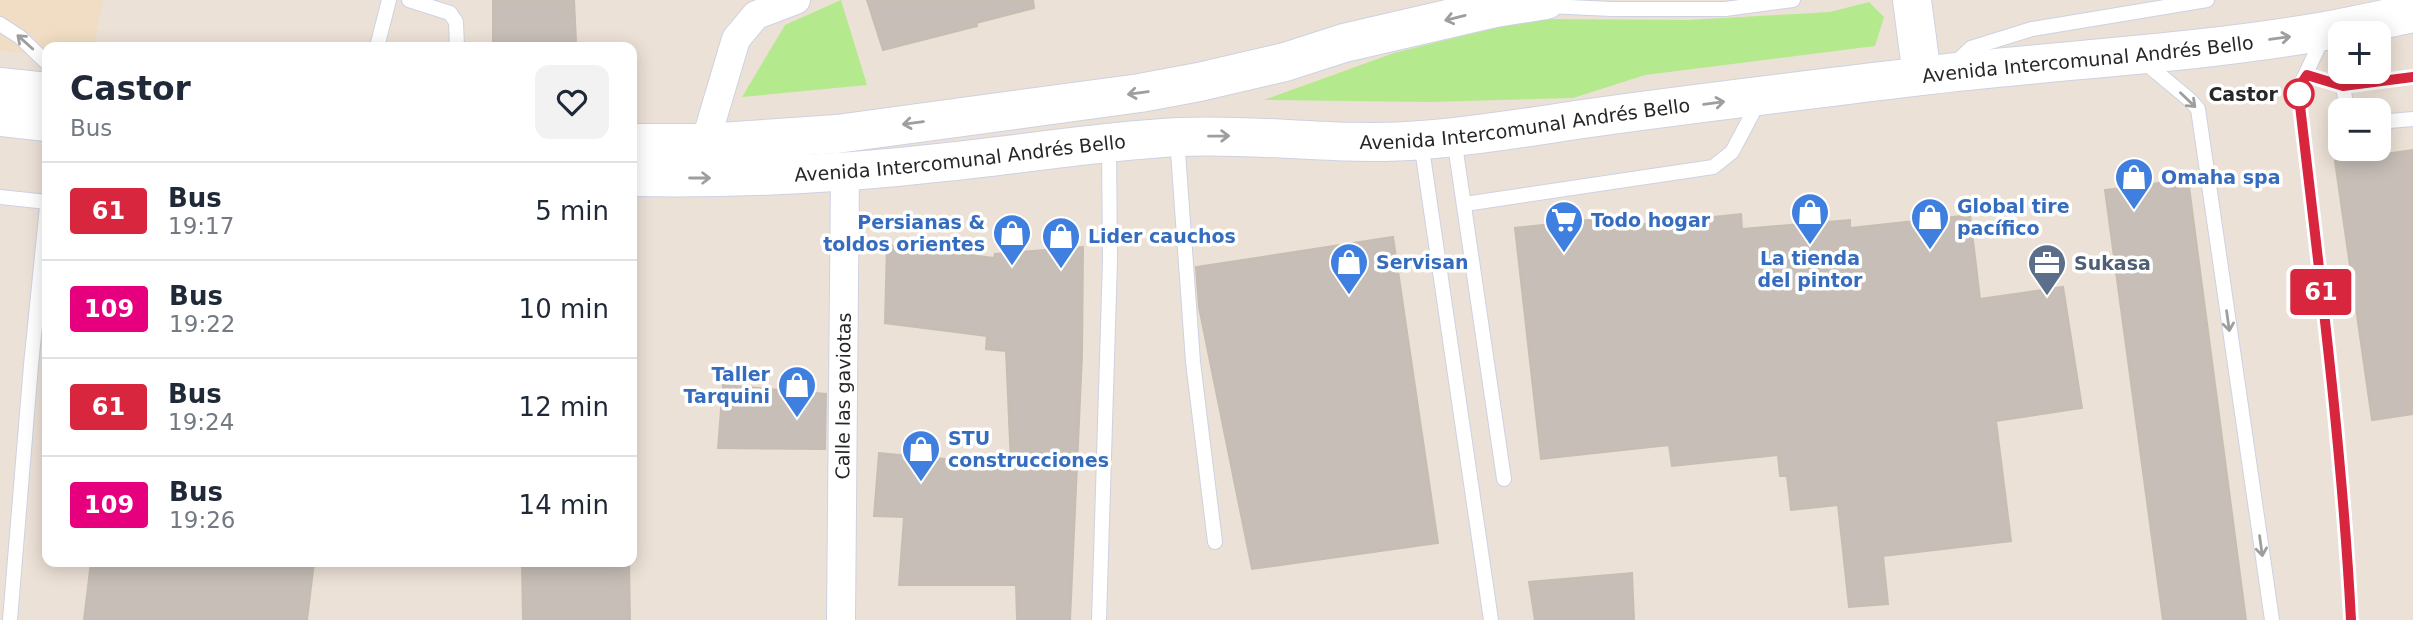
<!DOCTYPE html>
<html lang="en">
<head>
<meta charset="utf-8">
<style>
	:root { --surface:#fff; --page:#f2f2f3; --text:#1f2937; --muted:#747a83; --line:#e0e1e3 }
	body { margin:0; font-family:"DejaVu Sans",sans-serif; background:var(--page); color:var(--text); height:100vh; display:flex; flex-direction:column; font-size:26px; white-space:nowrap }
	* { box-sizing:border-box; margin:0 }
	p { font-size:23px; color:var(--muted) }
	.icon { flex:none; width:38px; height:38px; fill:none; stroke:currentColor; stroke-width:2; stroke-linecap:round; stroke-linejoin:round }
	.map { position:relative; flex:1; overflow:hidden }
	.details { position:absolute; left:42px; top:42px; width:595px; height:525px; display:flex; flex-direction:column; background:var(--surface); border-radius:14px; box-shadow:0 4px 18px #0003 }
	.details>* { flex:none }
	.badge { padding:0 14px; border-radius:5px; font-size:24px; line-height:46px }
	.tools { position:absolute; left:2328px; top:21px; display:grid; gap:14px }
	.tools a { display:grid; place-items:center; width:63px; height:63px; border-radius:14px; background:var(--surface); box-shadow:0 4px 18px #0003; font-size:35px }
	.map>.badge { position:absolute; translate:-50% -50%; box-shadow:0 0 0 4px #fff }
	.round { display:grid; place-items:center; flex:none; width:74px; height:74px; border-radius:14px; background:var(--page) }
	.head { display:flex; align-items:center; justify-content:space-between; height:119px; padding:0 28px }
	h1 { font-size:33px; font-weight:700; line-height:52px }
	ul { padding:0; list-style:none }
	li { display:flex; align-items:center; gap:21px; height:98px; padding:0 28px; border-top:2px solid var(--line) }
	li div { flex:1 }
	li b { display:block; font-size:26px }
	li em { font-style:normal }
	li .badge { min-width:77px; font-weight:700; text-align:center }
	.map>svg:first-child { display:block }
	.education { fill:#f0ddc3 }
	.green { fill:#b4e98d }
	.building { fill:#c6beb7; stroke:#c7bdb1; stroke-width:2 }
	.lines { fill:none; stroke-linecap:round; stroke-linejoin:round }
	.lane-casing { stroke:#ccd2e2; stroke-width:16 }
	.street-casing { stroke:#ccd2e2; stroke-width:30 }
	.secondary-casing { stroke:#ccd2e2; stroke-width:40 }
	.lane { stroke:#fff; stroke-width:14 }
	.street { stroke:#fff; stroke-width:28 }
	.secondary { stroke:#fff; stroke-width:38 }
	.oneway { stroke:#9e9e9e }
	.line-casing { stroke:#fff; stroke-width:16 }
	.line { stroke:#d7263d; stroke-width:10 }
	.stop-dot { fill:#fff; stroke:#d7263d; stroke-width:3.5 }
	.labels { text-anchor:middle; stroke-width:7; stroke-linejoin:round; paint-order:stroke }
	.street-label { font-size:19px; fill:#272727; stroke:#fff }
	.stop-label { font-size:19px; font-weight:bold; fill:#272727; stroke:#fff; text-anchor:end }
	.shop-label { font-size:19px; font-weight:bold; fill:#366cbe; stroke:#fff; text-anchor:start }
	.service-label { font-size:19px; font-weight:bold; fill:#4e5e75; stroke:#fff; text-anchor:start }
</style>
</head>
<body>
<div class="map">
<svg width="2413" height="620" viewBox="0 0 2413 620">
	<rect width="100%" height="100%" fill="#ece1d6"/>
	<!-- education -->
	<path class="education" d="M0 0H103L94 47H47V57L0 50Z"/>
	<!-- green -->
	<path class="green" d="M841 0 867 85 742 97 785 25Z
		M1869 2 1884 17 1875 46 1645 75 1573 98 1430 102 1264 100 1394 53 1531 19 1689 20 1830 12Z"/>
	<!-- building -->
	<path class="building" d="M493 0H574L576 41 525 47H493Z
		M867 0H1033L1034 8 976 23 977 26 883 50Z
		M2413 150V414L2372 420 2335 161Z
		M2188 179 2246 620H2163L2105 190Z
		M1741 214 1742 229 1850 220V228L1970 215 1980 299 2063 287 2082 408 1996 421 2011 541 1883 556 1888 604 1849 607 1838 505 1791 510 1787 476H1780L1778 455 1672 466 1669 445 1541 459 1515 228 1606 218 1607 228Z
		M1393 237 1438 543 1252 569 1199 307 1196 267Z
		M887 245 994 258 995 254 1083 247 1082 355 1070 620H1017L1016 585H899L904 517 874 516 879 453 1011 465 1006 351 986 349 987 336 885 323Z
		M723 385 826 394 825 449 718 448Z
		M91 562H314L307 620H84Z
		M522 562H629L630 620H523Z
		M1632 573 1634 620H1535L1529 582Z"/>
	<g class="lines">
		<defs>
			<path id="lane" d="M409 0 450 13 456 22 457 47
				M1547 6 1612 9H1725L1793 0
				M0 24 20 37 47 63
				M2324 35 2301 84 2299 97C2319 271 2342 445 2351 620
				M377 47 389 0
				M2143 61 2190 100 2198 109 2272 620
				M1954 64 1971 48 2032 29 2207 0
				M2307 75 2343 86 2413 77
				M2343 86 2347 110
				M2378 122 2413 119
				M1177 138 1193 362 1215 542
				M1454 138 1504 479
				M1421 142 1491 620
				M0 197 47 202
				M1465 204 1713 167 1732 152 1759 101
				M10 620 31 365 47 207
				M1099 620 1110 260 1109 145"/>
			<g id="street">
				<path d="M705 143 736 39 756 15 796 0"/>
				<path id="s1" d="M841 620 845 172"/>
			</g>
			<g id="secondary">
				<path d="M1912 0 1922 76"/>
				<path d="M0 87 47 92"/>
				<path d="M0 117 47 122"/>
				<path d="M632 143H705L837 134 1140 93 1199 82 1285 62 1344 43 1495 8 1546 0"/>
				<path id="s2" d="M632 177C737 179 842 174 946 162 1024 154 1101 141 1179 137 1260 133 1341 147 1422 140 1476 136 1529 127 1583 119 1695 103 1809 90 1922 76 2056 60 2192 54 2325 31 2354 26 2384 19 2413 13"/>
			</g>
		</defs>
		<!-- lane casing -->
		<use href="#lane" class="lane-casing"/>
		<!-- street casing -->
		<use href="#street" class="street-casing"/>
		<!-- secondary casing -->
		<use href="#secondary" class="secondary-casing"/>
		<!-- lane -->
		<use href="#lane" class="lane"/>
		<!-- street -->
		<use href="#street" class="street"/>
		<!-- secondary -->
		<use href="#secondary" class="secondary"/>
	</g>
	<!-- one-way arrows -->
	<defs><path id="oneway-shaft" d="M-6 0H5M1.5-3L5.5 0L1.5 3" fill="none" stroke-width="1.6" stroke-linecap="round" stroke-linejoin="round" transform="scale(1.75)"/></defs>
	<g class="oneway">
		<use href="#oneway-shaft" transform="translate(1455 18) rotate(166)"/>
		<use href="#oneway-shaft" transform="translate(2280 38) rotate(-8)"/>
		<use href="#oneway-shaft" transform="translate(25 42) rotate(-138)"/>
		<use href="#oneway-shaft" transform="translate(1138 93) rotate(172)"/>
		<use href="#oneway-shaft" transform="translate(2188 100) rotate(44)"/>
		<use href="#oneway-shaft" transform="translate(1714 103) rotate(-7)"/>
		<use href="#oneway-shaft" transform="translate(913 123) rotate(173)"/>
		<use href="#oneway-shaft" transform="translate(1219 136) rotate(-1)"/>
		<use href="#oneway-shaft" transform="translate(700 178)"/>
		<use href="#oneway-shaft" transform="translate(2228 321) rotate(82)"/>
		<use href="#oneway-shaft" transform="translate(2261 546) rotate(82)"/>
	</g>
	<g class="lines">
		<defs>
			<path id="line" d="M2351 620C2342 446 2319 270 2299 97L2301 84 2307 75 2343 86 2413 77"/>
		</defs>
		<!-- line casing -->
		<use href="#line" class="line-casing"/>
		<!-- line -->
		<use href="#line" class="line"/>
	</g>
	<!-- icons -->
	<defs>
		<symbol id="shop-pin" viewBox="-11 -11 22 30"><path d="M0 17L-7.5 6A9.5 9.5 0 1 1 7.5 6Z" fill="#3f7fe0" stroke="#fff"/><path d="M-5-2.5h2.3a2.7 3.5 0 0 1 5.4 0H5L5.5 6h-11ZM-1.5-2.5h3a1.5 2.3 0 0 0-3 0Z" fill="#fff"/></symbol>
		<symbol id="supermarket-pin" viewBox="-11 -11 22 30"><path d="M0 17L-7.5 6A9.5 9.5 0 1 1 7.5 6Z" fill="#3f7fe0" stroke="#fff"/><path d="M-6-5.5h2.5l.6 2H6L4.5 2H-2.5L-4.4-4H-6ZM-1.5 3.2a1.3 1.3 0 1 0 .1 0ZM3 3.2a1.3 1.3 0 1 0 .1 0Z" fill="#fff"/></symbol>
		<symbol id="office-pin" viewBox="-11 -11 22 30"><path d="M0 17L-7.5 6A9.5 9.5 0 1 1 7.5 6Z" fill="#5c6f8a" stroke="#fff"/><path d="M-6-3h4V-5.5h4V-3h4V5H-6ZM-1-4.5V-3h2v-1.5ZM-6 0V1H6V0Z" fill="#fff"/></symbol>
	</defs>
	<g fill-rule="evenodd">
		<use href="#shop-pin" x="2112" y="155" width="44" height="60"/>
		<use href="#shop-pin" x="1788" y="190" width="44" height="60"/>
		<use href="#shop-pin" x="1908" y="195" width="44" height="60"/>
		<use href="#supermarket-pin" x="1542" y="198" width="44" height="60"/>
		<use href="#shop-pin" x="990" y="211" width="44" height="60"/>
		<use href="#shop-pin" x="1039" y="214" width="44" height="60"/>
		<use href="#shop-pin" x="1327" y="240" width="44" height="60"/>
		<use href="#office-pin" x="2025" y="241" width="44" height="60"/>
		<use href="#shop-pin" x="775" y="363" width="44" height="60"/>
		<use href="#shop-pin" x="899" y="427" width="44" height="60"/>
	</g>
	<!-- markers -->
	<circle class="stop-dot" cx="2299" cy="94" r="14"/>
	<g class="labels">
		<!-- street labels -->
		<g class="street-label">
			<text dy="7" stroke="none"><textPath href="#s2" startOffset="1463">Avenida Intercomunal Andrés Bello</textPath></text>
			<text dy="7" stroke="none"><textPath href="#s2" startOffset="896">Avenida Intercomunal Andrés Bello</textPath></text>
			<text dy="7" stroke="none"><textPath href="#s2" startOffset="329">Avenida Intercomunal Andrés Bello</textPath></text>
			<text dy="7" stroke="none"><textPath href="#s1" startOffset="224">Calle las gaviotas</textPath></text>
		</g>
		<!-- stop labels -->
		<g class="stop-label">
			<text x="2278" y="101">Castor</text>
		</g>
		<!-- shop labels -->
		<g class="shop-label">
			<text x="2161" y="184">Omaha spa</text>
			<text x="1957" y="213">Global tire<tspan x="1957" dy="22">pacífico</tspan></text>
			<text x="1591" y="227">Todo hogar</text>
			<text x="985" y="229" text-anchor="end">Persianas &amp;<tspan x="985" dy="22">toldos orientes</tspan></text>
			<text x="1088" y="243">Lider cauchos</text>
			<text x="1810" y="265" text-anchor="middle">La tienda<tspan x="1810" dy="22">del pintor</tspan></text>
			<text x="1376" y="269">Servisan</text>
			<text x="770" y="381" text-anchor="end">Taller<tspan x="770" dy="22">Tarquini</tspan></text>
			<text x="948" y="445">STU<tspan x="948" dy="22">construcciones</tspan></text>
		</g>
		<!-- service labels -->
		<g class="service-label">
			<text x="2074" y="270">Sukasa</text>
		</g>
	</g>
</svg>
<div class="tools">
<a>+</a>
<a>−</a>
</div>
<b class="badge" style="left:2321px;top:292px;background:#d7263d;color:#fff">61</b>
<section class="details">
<div class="head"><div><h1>Castor</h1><p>Bus</p></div><a class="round"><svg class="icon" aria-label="heart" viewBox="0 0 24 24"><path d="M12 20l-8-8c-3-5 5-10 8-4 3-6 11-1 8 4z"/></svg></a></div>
<ul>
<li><span class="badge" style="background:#d7263d;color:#fff">61</span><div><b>Bus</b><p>19:17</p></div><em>5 min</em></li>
<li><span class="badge" style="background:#e6007e;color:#fff">109</span><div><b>Bus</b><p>19:22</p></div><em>10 min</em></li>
<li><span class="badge" style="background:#d7263d;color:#fff">61</span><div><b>Bus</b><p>19:24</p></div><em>12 min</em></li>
<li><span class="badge" style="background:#e6007e;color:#fff">109</span><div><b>Bus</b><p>19:26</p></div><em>14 min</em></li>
</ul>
</section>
</div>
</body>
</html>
